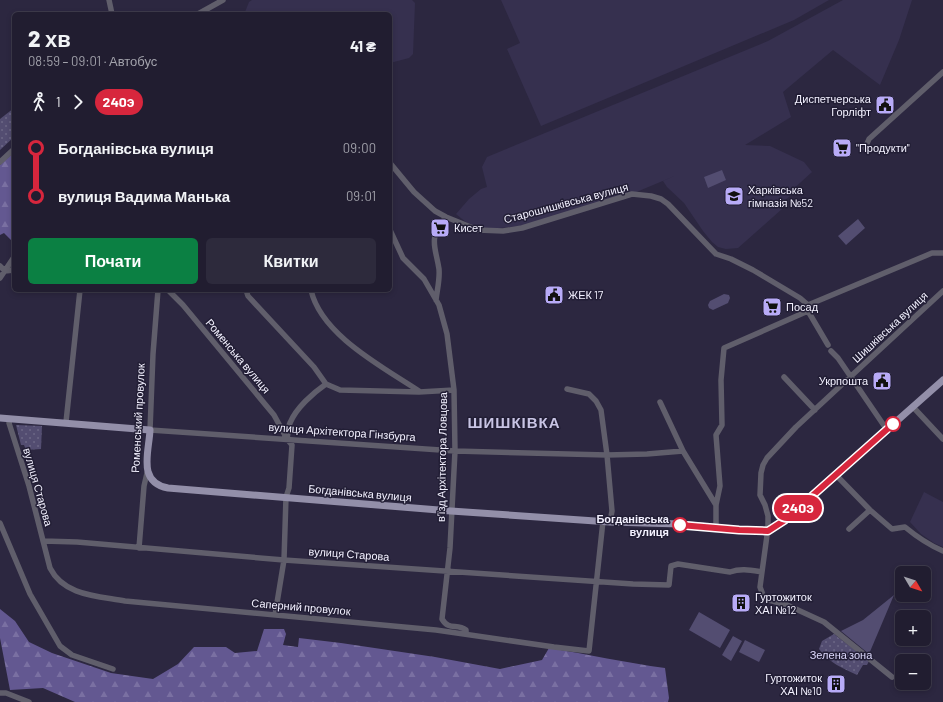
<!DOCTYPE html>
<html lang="uk">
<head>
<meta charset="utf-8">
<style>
	:root { --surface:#211d30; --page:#2d2a3c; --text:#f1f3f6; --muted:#a2a2ab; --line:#3e3b4c; --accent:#0b8043 }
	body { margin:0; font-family:Barlow,sans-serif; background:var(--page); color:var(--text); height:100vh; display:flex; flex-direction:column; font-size:15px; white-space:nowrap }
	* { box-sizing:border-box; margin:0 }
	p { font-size:13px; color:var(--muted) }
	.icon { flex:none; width:22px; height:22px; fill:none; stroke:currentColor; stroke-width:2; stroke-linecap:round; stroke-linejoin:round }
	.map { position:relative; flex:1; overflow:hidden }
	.side { position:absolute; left:12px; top:12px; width:380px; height:280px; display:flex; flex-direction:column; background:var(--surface); border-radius:6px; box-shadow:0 2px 6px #0003,0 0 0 1px var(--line) }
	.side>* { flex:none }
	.badge { padding:0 8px; border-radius:13px; font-size:14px; line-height:26px }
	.needle { width:26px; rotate:129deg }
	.tools { position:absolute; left:895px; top:566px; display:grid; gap:8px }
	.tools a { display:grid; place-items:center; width:36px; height:36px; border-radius:6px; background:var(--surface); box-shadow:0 2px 6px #0003,0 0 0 1px var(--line); font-size:20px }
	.map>.badge { position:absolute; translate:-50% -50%; box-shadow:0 0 0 2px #fff }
	.legs { display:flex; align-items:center; gap:6px; height:44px; padding:0 16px; font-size:13px }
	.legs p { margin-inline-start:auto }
	.overview { display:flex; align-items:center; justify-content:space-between; height:68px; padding:0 16px }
	h1 { font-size:22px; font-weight:800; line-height:30px }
	.cta { display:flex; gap:8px; margin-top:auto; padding:8px 16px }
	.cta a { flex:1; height:46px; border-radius:6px; background:var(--accent); color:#fff; font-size:16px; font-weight:800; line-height:46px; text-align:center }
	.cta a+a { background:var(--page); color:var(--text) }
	ul { padding:0 16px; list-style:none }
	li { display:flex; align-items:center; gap:14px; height:48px; font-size:15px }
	li i { display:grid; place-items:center; width:6px; height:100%; margin:0 5px; background:currentColor }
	li i::after { content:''; width:10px; height:10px; margin:-5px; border:3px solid; border-radius:50%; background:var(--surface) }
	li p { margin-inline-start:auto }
	li:first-child i { background:linear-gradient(#0000 50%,currentColor 0) }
	li:last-child i { background:linear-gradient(currentColor 50%,#0000 0) }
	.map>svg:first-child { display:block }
	.built { fill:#36304f }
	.grass { fill:#534d71 }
	.forest { fill:url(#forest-firs) }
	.park { fill:url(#park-dots) }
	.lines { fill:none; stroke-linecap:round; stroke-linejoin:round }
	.minor { stroke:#605e6b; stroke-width:5.5 }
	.major { stroke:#938fa9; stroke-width:7 }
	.line-1-casing { stroke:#fff; stroke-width:9 }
	.line-1 { stroke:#d7263d; stroke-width:6 }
	.stop-1-dot { fill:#fff; stroke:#d7263d; stroke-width:2 }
	.labels { text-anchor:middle; stroke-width:3; stroke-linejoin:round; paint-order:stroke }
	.poi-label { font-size:11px; fill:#f3f1ff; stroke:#221e35; text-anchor:start }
	.street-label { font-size:11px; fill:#f3f1ff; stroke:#221e35 }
	.stop-label { font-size:11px; font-weight:bold; fill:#f3f1ff; stroke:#221e35; text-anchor:end }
	.park-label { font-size:11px; fill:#ddd9fc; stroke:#221e35 }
	.district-label { font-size:15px; font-weight:bold; letter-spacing:1px; fill:#c8c4e4; stroke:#221e35 }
</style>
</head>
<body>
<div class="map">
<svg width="943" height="702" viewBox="0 0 943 702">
	<defs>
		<pattern id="forest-firs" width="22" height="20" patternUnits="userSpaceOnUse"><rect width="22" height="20" fill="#635891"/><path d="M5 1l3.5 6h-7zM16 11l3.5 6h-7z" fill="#7a70a2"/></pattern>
		<pattern id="park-dots" width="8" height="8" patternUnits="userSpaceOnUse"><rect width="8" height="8" fill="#534d71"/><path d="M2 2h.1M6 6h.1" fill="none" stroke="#6c6786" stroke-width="1.8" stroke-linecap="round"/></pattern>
	</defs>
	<rect width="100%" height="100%" fill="#2c2740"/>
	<!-- built -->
	<path class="built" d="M252 0H412L415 3 413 54 409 58 390 63V14H250L245 12 249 2Z
		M501 0H829L794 20 541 126 507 49 520 43Z
		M843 0H912L899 40 880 85 833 50 783 92 791 117 745 145 770 146 804 162 812 172 790 192 792 194 780 205 782 209 738 248 726 249 718 247 712 242 703 231 684 203 667 187 663 181 677 175 634 193 522 226 488 229 467 223 456 214 469 199 481 189 487 187 482 167 487 157 768 41Z
		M924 492 943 502V547L934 543 921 534 910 522Z"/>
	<!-- grass -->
	<path class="grass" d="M722 170 726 180 708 188 704 177Z
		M858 219 865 228 846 245 838 236Z
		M724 294 729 295 730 298 728 303 713 310 709 308 708 305 710 301Z
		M894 595 869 654 841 631 863 620Z
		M699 612 730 630 720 648 689 630Z
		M733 636 742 641 731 661 722 655Z
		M745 640 765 650 759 662 739 652Z"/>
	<!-- forest -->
	<path class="forest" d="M14 152V243L4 233 0 235V165Z
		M0 609 15 621 29 642 52 653 111 673 153 679 178 664 194 647H226L235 653 257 651 264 629H284L286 634 283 645 298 647 299 638 341 643 435 657 500 669 542 660 549 648C588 654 626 663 665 668L669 698 668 702H75L43 688 10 690 0 638Z"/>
	<!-- park -->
	<path class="park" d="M14 108V137L0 150V119Z
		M16 425 42 426 41 449 26 450 24 445H21Z
		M834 634 869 661 867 665H863L857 675C841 667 831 664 819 649L822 641Z"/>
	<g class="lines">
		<!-- minor -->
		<path class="minor" d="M109 0 112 14
			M198 14 223 0
			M865 148 869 139 943 72
			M0 162 14 149
			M390 163 414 192 435 211 446 217 478 230 503 231 522 228 632 194 651 196 661 199 668 204 716 254 731 259 753 270 800 298 808 305
			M390 230 403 258 424 279 439 305 447 334 454 390 455 451 450 548 442 619C449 631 457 623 466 630V634
			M0 266 5 271 14 270
			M0 278 14 257
			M158 290 153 354 150 430 455 451 607 455 647 454 683 451
			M168 290 183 305 274 415 287 439 292 445 289 488 286 497 284 560 275 615
			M246 290 248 296 314 367 326 384 340 390 419 392 454 390
			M311 290C321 335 383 367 419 391
			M436 300C437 290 440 280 439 269 435 244 428 240 446 217
			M808 305 925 256 932 253H943
			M808 311 828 345
			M831 351 838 358 887 430
			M784 377 815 410
			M567 389 589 394 596 401 601 410 607 455 612 511 610 522
			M660 402 683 451 716 505
			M913 407 943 439
			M10 419 9 423 29 486 50 568C64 596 98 596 125 601L436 630 554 647 589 651 603 521
			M66 422 80 290
			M287 439C288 434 288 427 290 423 296 408 313 393 326 384
			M836 475 870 510 892 529 905 527C917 537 929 545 943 551
			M0 523 30 594 60 646 72 655 113 669
			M716 528V505L720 486 716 435 722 425 721 380 724 348 808 311V305
			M849 529 870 510
			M43 541 77 542 284 560 633 584 669 585 671 566 678 564 730 572C741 568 750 570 762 572
			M139 548 144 486 147 473
			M892 677 824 622 787 605 769 600 763 595 760 587 762 572 768 528V516L765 505 760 495 761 473 763 465 767 458 796 427 943 291
			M0 693H6L29 702"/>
		<!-- major -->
		<path class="major" d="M0 418 150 430C149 452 137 482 168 488L451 511 610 522 680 524 739 530 768 531 785 520 943 380"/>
	</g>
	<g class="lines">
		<defs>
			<path id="line-1" d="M680 525 739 530 768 531 785 520 893 424"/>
		</defs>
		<!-- line-1 casing -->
		<use href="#line-1" class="line-1-casing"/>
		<!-- line-1 -->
		<use href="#line-1" class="line-1"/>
	</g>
	<!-- icons -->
	<defs>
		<symbol id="civic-square" viewBox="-11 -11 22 22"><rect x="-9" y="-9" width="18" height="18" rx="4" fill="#b8abf7" stroke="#221e35"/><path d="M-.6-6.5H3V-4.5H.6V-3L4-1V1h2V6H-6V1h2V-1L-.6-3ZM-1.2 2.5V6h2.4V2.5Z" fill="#111"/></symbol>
		<symbol id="supermarket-square" viewBox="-11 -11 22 22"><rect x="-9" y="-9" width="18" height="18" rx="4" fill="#b8abf7" stroke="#221e35"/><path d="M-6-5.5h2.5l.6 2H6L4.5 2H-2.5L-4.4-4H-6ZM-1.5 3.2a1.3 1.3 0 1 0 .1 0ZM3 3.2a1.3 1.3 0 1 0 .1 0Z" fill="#111"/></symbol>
		<symbol id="school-square" viewBox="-11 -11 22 22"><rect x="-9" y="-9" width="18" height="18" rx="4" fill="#b8abf7" stroke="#221e35"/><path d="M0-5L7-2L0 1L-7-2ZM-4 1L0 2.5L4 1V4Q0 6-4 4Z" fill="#111"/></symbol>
		<symbol id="building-square" viewBox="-11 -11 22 22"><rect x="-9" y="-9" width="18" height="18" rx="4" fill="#b8abf7" stroke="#221e35"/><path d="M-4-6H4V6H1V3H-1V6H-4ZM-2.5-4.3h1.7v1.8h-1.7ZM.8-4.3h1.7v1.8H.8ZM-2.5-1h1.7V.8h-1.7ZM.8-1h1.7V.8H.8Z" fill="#111"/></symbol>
	</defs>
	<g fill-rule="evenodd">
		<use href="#civic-square" x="874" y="94" width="22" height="22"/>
		<use href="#supermarket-square" x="831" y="137" width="22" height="22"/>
		<use href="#school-square" x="723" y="185" width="22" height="22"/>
		<use href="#supermarket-square" x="429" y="217" width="22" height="22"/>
		<use href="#civic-square" x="543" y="284" width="22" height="22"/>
		<use href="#supermarket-square" x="761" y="296" width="22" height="22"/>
		<use href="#civic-square" x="871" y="370" width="22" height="22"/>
		<use href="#building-square" x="730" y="592" width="22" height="22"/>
		<use href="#building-square" x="825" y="673" width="22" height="22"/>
	</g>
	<!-- markers -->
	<g class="stop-1-dot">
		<circle cx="893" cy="424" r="7"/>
		<circle cx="680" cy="525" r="7"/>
	</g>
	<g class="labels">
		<!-- poi labels -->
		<g class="poi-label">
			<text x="871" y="103" text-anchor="end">Диспетчерська<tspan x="871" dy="13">Горліфт</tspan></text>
			<text x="856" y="152">"Продукти"</text>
			<text x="748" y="194">Харківська<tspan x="748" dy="13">гімназія №52</tspan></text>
			<text x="454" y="232">Кисет</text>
			<text x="568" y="299">ЖЕК 17</text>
			<text x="786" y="311">Посад</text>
			<text x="868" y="385" text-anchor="end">Укрпошта</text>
			<text x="755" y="601">Гуртожиток<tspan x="755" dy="13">ХАІ №12</tspan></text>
			<text x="822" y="682" text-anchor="end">Гуртожиток<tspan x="822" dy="13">ХАІ №10</tspan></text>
		</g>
		<!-- street labels -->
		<g class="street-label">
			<text transform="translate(566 203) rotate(-15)" y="4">Старошишківська вулиця</text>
			<text transform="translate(890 327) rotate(-43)" y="4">Шишківська вулиця</text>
			<text transform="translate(238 356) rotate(50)" y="4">Роменська вулиця</text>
			<text transform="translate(138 418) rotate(-87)" y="4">Роменський провулок</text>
			<text transform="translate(342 432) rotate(4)" y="4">вулиця Архітектора Гінзбурга</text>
			<text transform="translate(442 457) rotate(-89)" y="4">в’їзд Архітектора Ловцова</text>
			<text transform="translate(38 487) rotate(74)" y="4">вулиця Старова</text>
			<text transform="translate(360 493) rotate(5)" y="4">Богданівська вулиця</text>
			<text transform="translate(349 554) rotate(4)" y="4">вулиця Старова</text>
			<text transform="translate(301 607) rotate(5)" y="4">Саперний провулок</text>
		</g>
		<!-- stop labels -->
		<g class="stop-label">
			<text x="669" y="523">Богданівська<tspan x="669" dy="13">вулиця</tspan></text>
		</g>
		<!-- park labels -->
		<g class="park-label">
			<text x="841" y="659">Зелена зона</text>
		</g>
		<!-- district labels -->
		<g class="district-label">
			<text x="514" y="428">ШИШКІВКА</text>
		</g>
	</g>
</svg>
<div class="tools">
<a><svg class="needle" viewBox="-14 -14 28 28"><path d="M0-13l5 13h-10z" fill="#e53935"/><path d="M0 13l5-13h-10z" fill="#a2a2ab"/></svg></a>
<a>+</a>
<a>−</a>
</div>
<b class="badge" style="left:798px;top:508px;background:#d7263d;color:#fff">240э</b>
<section class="side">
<div class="overview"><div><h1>2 хв</h1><p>08:59 – 09:01 · Автобус</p></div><b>41 ₴</b></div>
<div class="legs"><svg class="icon" aria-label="walk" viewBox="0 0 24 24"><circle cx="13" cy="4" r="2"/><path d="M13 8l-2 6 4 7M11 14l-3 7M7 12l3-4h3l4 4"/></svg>1<svg class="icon" aria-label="forward" viewBox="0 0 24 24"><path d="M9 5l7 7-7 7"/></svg><b class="badge" style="background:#d7263d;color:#fff">240э</b></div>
<ul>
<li><i style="color:#d7263d"></i><b>Богданівська вулиця</b><p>09:00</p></li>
<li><i style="color:#d7263d"></i><b>вулиця Вадима Манька</b><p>09:01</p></li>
</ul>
<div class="cta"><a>Почати</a><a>Квитки</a></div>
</section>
</div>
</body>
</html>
